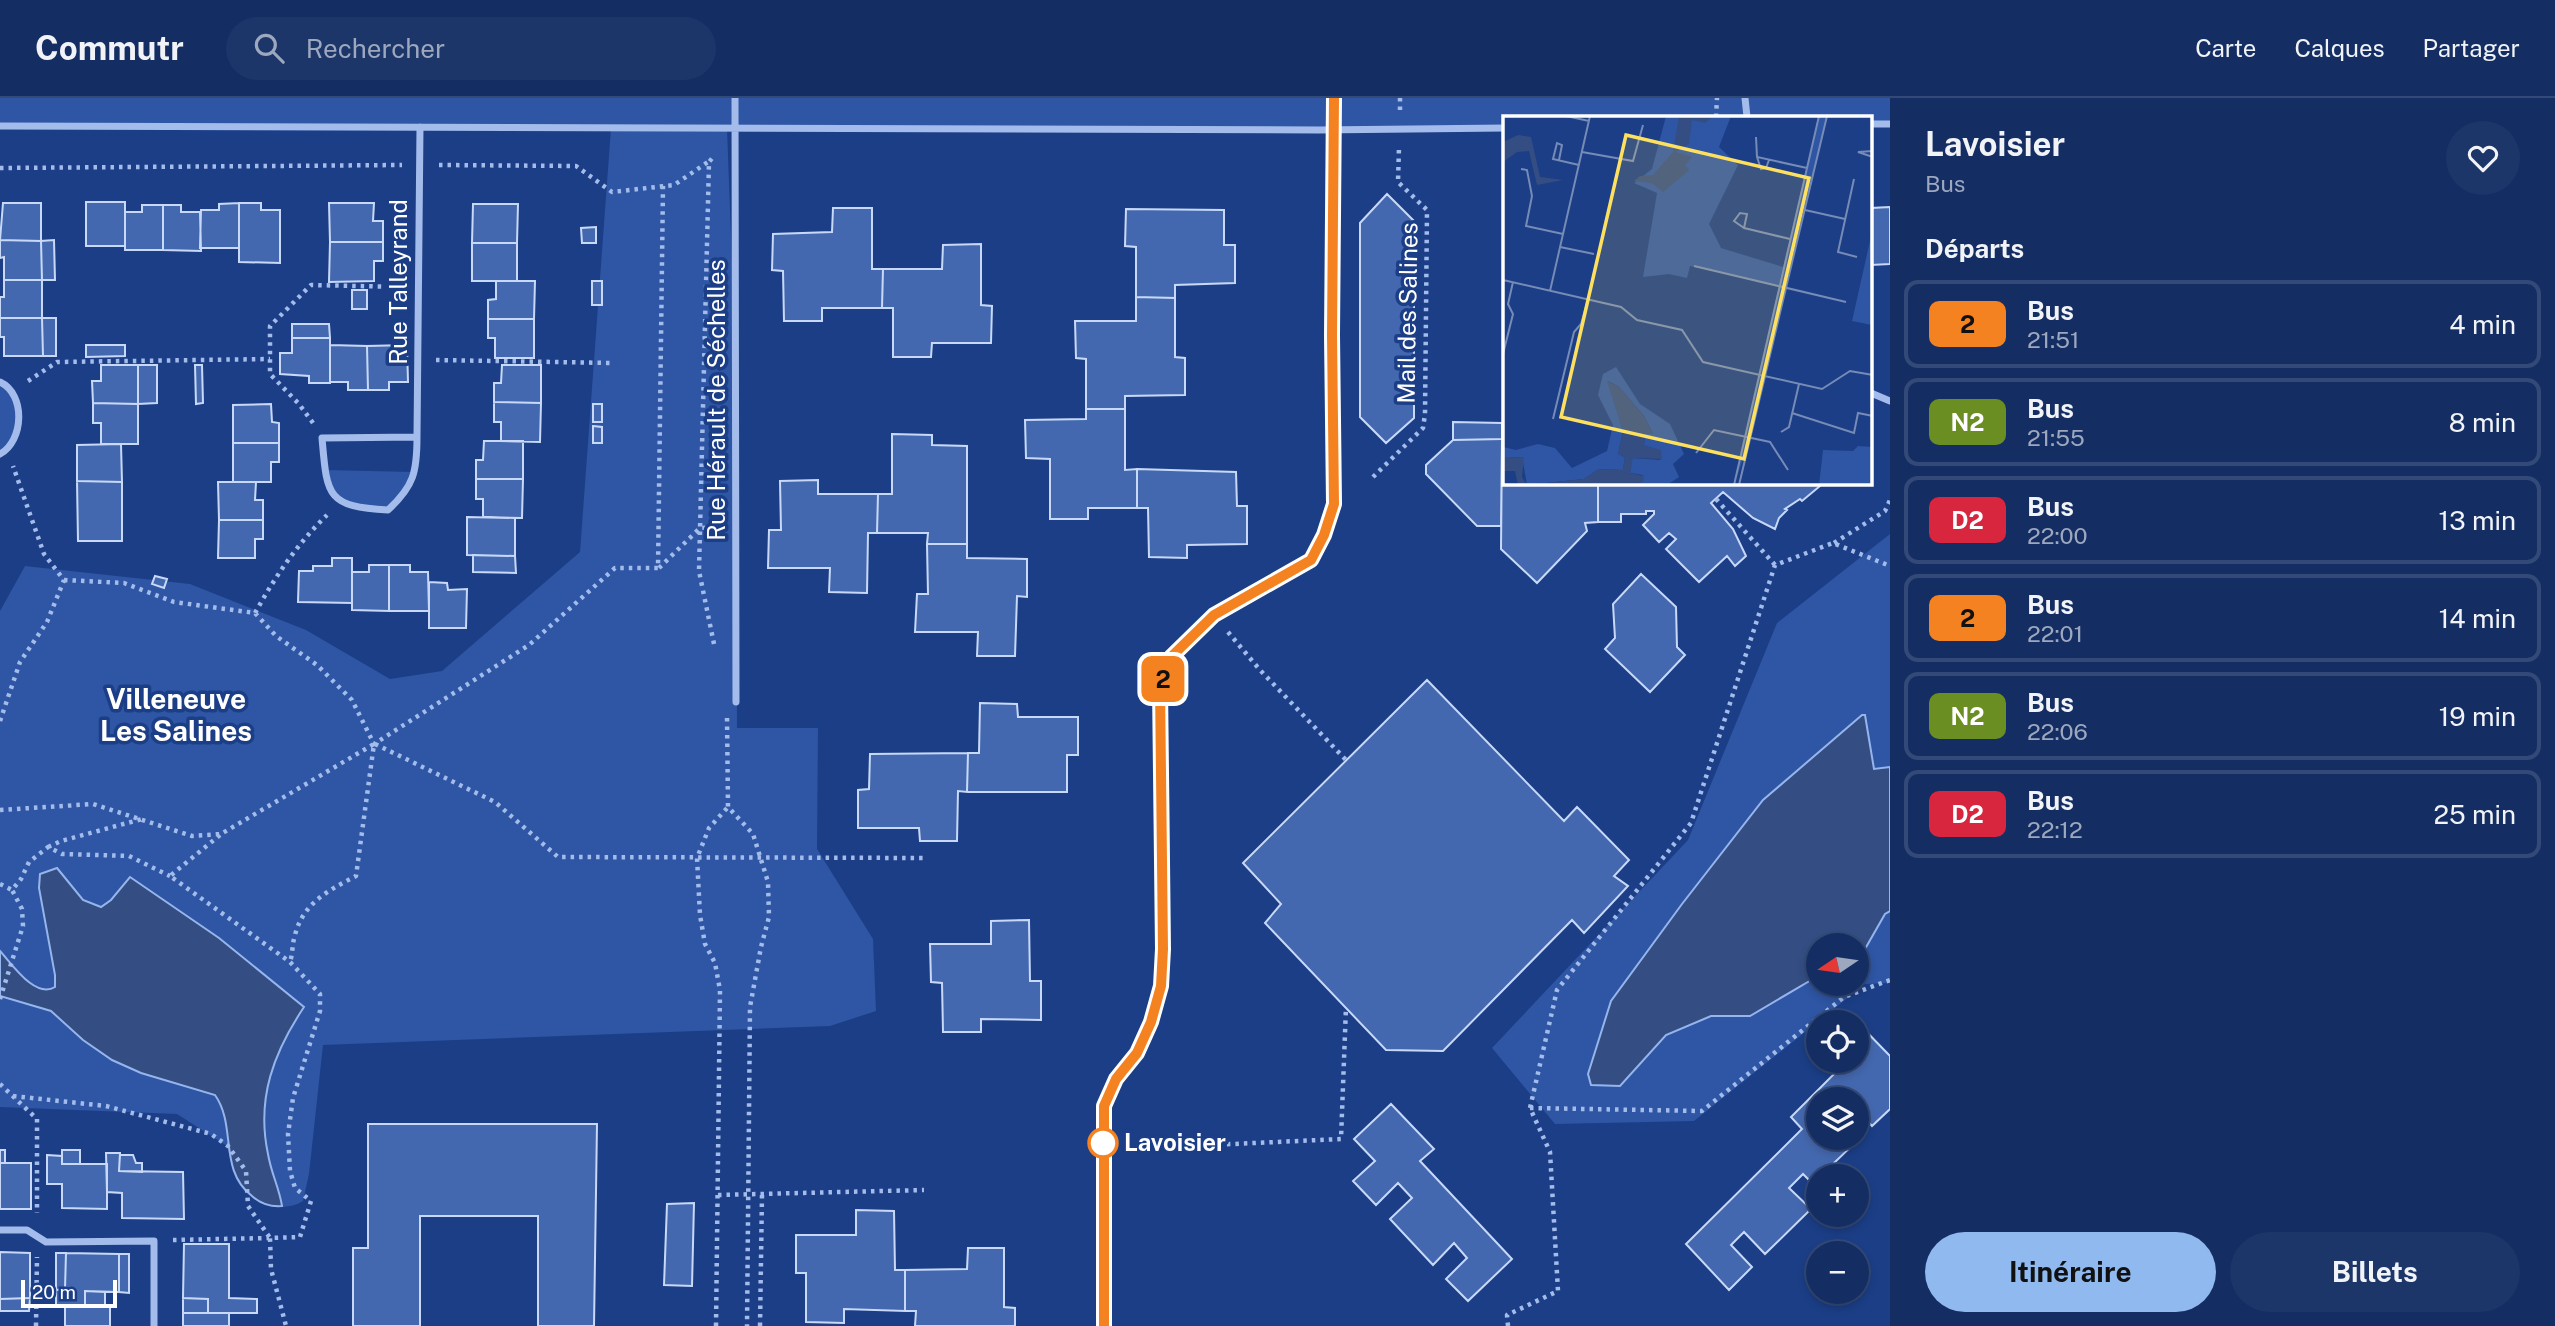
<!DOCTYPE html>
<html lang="fr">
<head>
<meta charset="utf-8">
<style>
	:root { --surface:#142e64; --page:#1d366a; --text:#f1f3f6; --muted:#9da8bf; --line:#334a78; --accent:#90b9f0 }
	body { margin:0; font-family:"Public Sans",sans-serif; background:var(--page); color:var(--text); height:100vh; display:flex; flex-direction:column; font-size:26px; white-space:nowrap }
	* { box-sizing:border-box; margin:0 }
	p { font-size:23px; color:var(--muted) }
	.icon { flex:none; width:38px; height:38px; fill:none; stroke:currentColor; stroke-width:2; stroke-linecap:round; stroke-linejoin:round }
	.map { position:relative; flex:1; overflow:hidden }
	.drawer { display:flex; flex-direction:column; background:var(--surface); width:665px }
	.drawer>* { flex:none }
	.badge { padding:0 14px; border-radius:10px; font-size:24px; line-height:46px }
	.needle { width:46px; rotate:257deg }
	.buttons { position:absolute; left:1806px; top:835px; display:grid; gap:14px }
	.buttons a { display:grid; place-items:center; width:63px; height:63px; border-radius:50%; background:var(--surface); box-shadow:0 4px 10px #0003,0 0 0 2px var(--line); font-size:35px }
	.scale { position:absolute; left:21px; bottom:18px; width:96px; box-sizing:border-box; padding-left:7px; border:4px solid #fff; border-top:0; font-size:19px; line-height:24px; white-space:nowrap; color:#fff; -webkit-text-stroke:5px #1b3e86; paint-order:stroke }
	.map>.badge { position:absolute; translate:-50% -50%; box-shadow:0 0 0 4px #fff }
	h2 { padding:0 35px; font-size:26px; line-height:63px }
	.round { display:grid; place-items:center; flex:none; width:74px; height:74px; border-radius:37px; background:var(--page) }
	.head { display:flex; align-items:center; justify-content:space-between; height:119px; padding:0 35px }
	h1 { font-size:33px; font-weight:700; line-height:52px }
	.action { display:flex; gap:14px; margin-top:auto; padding:14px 35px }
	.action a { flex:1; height:80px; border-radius:42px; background:var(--accent); color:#111; font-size:28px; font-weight:700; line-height:80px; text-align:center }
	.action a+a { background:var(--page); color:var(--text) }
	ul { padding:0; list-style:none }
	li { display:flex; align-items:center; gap:21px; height:88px; margin:0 14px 10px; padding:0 21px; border:4px solid var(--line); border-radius:14px }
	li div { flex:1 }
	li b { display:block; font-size:26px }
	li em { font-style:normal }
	li .badge { min-width:77px; font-weight:700; text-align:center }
	header { display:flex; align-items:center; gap:42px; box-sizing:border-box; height:98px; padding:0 35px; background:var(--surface); border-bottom:2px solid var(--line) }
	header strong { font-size:33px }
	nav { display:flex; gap:38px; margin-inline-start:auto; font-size:24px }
	.search { width:490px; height:63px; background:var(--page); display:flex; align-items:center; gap:18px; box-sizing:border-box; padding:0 24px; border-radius:38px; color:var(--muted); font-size:26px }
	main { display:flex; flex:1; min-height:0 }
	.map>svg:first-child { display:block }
	.green { fill:#2e56a4 }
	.water { fill:#344e83; stroke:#96b5ed; stroke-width:2 }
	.building { fill:#4468af; stroke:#c8d9f8; stroke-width:2 }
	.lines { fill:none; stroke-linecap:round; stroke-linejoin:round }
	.path { stroke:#a3bceb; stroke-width:4.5; stroke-dasharray:3.5 5; stroke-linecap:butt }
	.minor { stroke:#a3bceb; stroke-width:7 }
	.tertiary { stroke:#a3bceb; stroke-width:12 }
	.line-casing { stroke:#fff; stroke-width:16 }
	.line { stroke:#f58220; stroke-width:10 }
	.stop-dot { fill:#fff; stroke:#f58220; stroke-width:3.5 }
	.labels { text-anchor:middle; stroke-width:7; stroke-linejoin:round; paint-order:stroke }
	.street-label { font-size:24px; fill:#fff; stroke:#1b3e86 }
	.stop-label { font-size:24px; font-weight:bold; fill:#fff; stroke:#1b3e86; text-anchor:start }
	.quarter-label { font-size:28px; font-weight:bold; fill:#fff; stroke:#1b3e86 }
	.inset-road { fill:none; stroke:#768bb6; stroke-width:2 }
	.view { fill:#fde060; fill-opacity:0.15; stroke:#fde060; stroke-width:3.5 }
	.inset-edge { fill:none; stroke:#fff; stroke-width:3.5 }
</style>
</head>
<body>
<header>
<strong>Commutr</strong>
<div class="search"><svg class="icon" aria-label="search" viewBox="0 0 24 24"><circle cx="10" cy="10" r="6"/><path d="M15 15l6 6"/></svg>Rechercher</div>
<nav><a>Carte</a><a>Calques</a><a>Partager</a></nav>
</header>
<main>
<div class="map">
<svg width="1890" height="1228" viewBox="0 0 1890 1228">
	<rect width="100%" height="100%" fill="#1b3e86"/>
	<!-- green -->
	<path class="green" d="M0 0H1890V26H1871V19H1505V30H727L736 274 737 630H818L817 751 873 841 876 913 830 928 323 947 309 1076 303 1103C281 1117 248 1105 236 1081 232 1071 230 1058 227 1048L177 1016 0 1009V513L25 468 190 486 306 532 390 581 442 573 580 454 611 30 0 28Z
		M0 284 18 308 16 339 0 356Z
		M325 372 415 374 388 412 340 404Z
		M1890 436V669L1874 672 1865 617 1763 702 1682 806 1651 850 1591 987 1620 988 1666 937 1711 918H1750L1818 878V886H1857V856L1865 851 1885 816 1890 813V885L1865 886 1694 1023 1555 1026 1492 950 1688 742 1777 525Z"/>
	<!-- water -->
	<path class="water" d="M1862 617H1865L1874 671 1890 669V813L1885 816 1865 851 1857 856V847H1818V878L1750 918H1711L1666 937 1620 988 1591 987 1588 976 1611 903 1682 806 1763 702Z
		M57 770 83 802 101 809 111 802 130 779 219 840 304 909C274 954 256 1000 268 1056 271 1075 279 1089 282 1108 270 1109 261 1106 252 1098 218 1072 237 1028 215 997L141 975 112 962 83 942 51 913 0 898V853C12 866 35 901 55 889V877L39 790 40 776Z"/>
	<!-- building -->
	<path class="building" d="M1387 96 1414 123V320L1386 345 1360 319V125Z
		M86 104H125V148H86Z
		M3 105H41V143L0 142Z
		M239 105H261V112H280V165L239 164Z
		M239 105V150H200L201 112H219V106Z
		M329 105H374L373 123H383V144H330Z
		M473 106H518L517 145H472Z
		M142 107H163V152H125V114H142Z
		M163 107H181V114H200L201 153 163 152Z
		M1890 109V166L1871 167V110Z
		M833 110H872V171H883L882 210H822V223H784L783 173 772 172 773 136 832 134Z
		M1126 111 1224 112V147H1235V185L1175 187V200L1136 199V149L1125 148Z
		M596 129V145H582L581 130Z
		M0 142 41 143 42 182H4V159L0 160Z
		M54 142 55 182H42L41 143Z
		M330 144H383V163H374V183L329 184Z
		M472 145H517V183H472Z
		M981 146V207L992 208 991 245H932L931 259H893V210H882L883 171H942L943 147Z
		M4 182H42V220H0V199H4Z
		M496 183H535L534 221H488V202L496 201Z
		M592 183H602V207H592Z
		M352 192H367V211H352Z
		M1136 199 1175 200V259L1185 260V297L1125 298V311H1086V261L1076 260 1075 223H1136Z
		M0 220H42L43 258H4V239H0Z
		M42 220H56V258H43Z
		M488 221H534V260H495V240H488Z
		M292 226H329L330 240H292Z
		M292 240H330V285H309V278L280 276V255H292Z
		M86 247H125V258L86 259Z
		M330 247 367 248 368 292H348V284H330Z
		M407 247 408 284H389V292H368L367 248Z
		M101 267H138V306L93 305 92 283H101Z
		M138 267H157V305L138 306Z
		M195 267H202L203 305 196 306Z
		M502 267H541V305L494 304V285H501Z
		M494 304 541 305 540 344 501 343V324H494Z
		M93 305 138 306V346H101V325H93Z
		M271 306 272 324 279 325V345H233V307Z
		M593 306H602V324H593Z
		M1086 311H1125V372L1137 371V410H1088V421H1050V361L1026 360 1025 322 1086 321Z
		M1453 324 1502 325V341L1453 342Z
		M593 328 602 329V345H593Z
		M892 336 932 337V347L967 348V446H927L928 435H877L878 396H892Z
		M1502 341H1505V385H1598V424L1585 425 1587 433 1537 485 1501 451Z
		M1502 341 1501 428H1477L1426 376V367L1453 342Z
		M484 343H523V381H476V362H483Z
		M233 345H279V364H271V384H233Z
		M121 346 122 384 77 383V347Z
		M1137 371 1236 374 1237 408H1247V446L1187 447V460L1149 459 1148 410H1137Z
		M476 381H523L522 420 483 419V401H476Z
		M818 382V396H878L877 435H868L867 495 829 494 830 470H768L769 432H781L780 383Z
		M77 383 122 384V443H78Z
		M218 384H256L255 402H263V422H219Z
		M1598 385H1817L1820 388 1802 403 1800 401 1785 411 1787 412 1779 420 1775 431 1753 420 1723 394 1711 405 1733 431 1746 458 1735 468 1727 458 1699 484 1666 451 1676 441 1669 435 1659 444 1643 427 1654 416V413H1646V416H1621V424H1598Z
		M467 419 515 420V458L467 457Z
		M219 422H263V441H255V460H218Z
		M927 446H967V460L1027 461V499L1017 498 1015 558H977L978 534H915L917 496H928Z
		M473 457 515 458 516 475 473 474Z
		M332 460H352V505L298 504 299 473H313V468H332Z
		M369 467H389V513L352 512V474H369Z
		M389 467H410V474H428L429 513H389Z
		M1641 476 1676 509 1677 549 1685 557 1650 594 1605 551 1615 540 1613 506Z
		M155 478 167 481 164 490 152 486Z
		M429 484 447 485 448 492 467 491 466 530H429Z
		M1427 582 1564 723 1577 709 1629 762 1614 778 1628 788 1584 835 1572 822 1443 953 1386 952 1265 825 1281 806 1243 765Z
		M980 605 1017 606 1018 619H1078V657H1067V694H967L968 655H979Z
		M968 655 967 694 958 693 957 743H920L919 730H858V692L869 691 870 656Z
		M1029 822 1030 883H1041V922L981 921V934H943L942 885 931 884 930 846H991V823Z
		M1857 924 1890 958V1011L1872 1028 1857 1012V1001H1818V1040H1855L1858 1042 1834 1065 1846 1077 1818 1078V1091L1803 1076 1789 1090 1811 1111 1765 1156 1744 1134 1731 1147 1752 1169 1729 1192 1686 1146 1802 1031 1791 1019 1848 962H1857Z
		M1391 1006 1434 1051 1420 1063 1512 1161 1468 1203 1446 1181 1467 1160 1454 1145 1433 1167 1390 1121 1412 1100 1398 1085 1376 1107 1353 1083 1375 1063 1354 1041Z
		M368 1026H597L594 1228H538V1118H420V1228H353V1150H368Z
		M0 1052H5V1065H0Z
		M62 1052H80V1066H62Z
		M106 1055H120L119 1073 183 1074 184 1121 122 1120V1095L107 1094Z
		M47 1057 62 1058V1066H107V1111L62 1110V1086H47Z
		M120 1057H133L136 1065H142V1074L119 1073Z
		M0 1065H31V1111H0Z
		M694 1105 692 1188 664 1187 667 1106Z
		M856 1112 894 1113 895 1172H905V1213L844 1211V1225L806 1224V1175H796V1137H856Z
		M184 1146H229V1200L257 1201V1215H208V1201L183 1200Z
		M968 1150H1004V1209L1015 1210V1228H915L916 1213H905V1172L967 1171Z
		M0 1154 30 1155V1200L0 1201Z
		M56 1155H66L65 1191 56 1192Z
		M66 1155 119 1156V1194L85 1193V1207L56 1208V1192L65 1191Z
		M119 1156H129V1195L119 1194Z
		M85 1193 105 1194V1207H85Z
		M30 1200 29 1213H0V1201Z
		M183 1200 208 1201V1215H183Z
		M65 1207 110 1208V1228H65Z
		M183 1215H229V1228H183Z"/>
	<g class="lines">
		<!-- path -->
		<path class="path" d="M1400 12V0
			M1716 19 1717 0
			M439 67 576 68 612 94 674 87 708 64
			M0 70 402 67
			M436 262 613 265
			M28 283 57 264 270 261
			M313 325 299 306 270 276V228L311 187 401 189
			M1373 379 1423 330 1425 316 1427 112 1398 84 1399 49
			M1716 401 1775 467
			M1834 445 1885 413 1890 402
			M659 470 700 430 718 429
			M64 482 124 485 174 504 255 515 276 538 317 567 352 602 374 646 529 547 615 470H658L663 88
			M255 515C275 479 297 446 327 417
			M1228 534 1260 572 1346 662
			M714 546 699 473 709 64 714 58
			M727 620 728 709 753 736 768 784 769 819 761 849 750 909 747 1228
			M0 623 20 564 47 524 64 482 44 456 13 368
			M375 646 495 704 558 759 927 760
			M0 712 93 706 192 738 221 736 374 646 356 778C329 792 303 805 295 837 292 846 293 855 290 864
			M220 737 170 778 290 864 320 896V913L293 1000 288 1036 290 1073 295 1090 311 1103 300 1139 270 1140 271 1171 286 1228
			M48 749 61 743 142 721
			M0 786 12 792
			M0 901 23 828 22 811 12 792 21 781 29 764 48 749 62 756 129 758 170 778
			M0 986 37 1021V1115
			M13 998 106 1008 211 1036 228 1048 246 1073 248 1108 270 1140
			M1530 1010 1702 1013 1844 899 1890 882
			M1125 1051 1341 1041 1346 909
			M718 1097 924 1092
			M173 1142 269 1140
			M36 1228 37 1159
			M716 1228 720 892 715 865 705 846 700 817 697 760 709 730 728 709
			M760 1228 762 1096
			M1508 1228 1507 1217 1558 1193 1550 1054 1530 1010 1557 892 1691 725 1775 467 1833 445 1890 468"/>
		<!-- minor -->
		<path class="minor" d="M735 0 736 604
			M1745 0 1747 19
			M1871 26H1890
			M0 28 1319 32 1505 30
			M0 284C26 296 24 343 0 356
			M1871 295 1890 303
			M417 339C417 374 414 388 388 412 326 409 327 397 322 340L417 339 420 29
			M0 1132H27L46 1144 154 1143V1228"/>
		<!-- tertiary -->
		<path class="tertiary" d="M1104 1228V1008L1116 981 1137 955 1151 924 1161 888 1163 851 1160 587 1171 559 1214 517 1311 462 1324 437 1334 406 1332 237 1334 0"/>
	</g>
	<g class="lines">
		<defs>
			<path id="line" d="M1104 1228V1008L1116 981 1137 955 1151 924 1161 888 1163 851 1160 587 1171 559 1214 517 1311 462 1324 437 1334 406 1332 237 1334 0"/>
		</defs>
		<!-- line casing -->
		<use href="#line" class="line-casing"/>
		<!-- line -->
		<use href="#line" class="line"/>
	</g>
	<!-- markers -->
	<circle class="stop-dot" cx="1103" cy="1045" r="14"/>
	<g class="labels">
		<!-- street labels -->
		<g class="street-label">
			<text transform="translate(399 184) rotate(-90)" y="8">Rue Talleyrand</text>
			<text transform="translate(1408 215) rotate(-89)" y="8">Mail des Salines</text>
			<text transform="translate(717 302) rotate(-90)" y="8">Rue Hérault de Séchelles</text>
		</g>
		<!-- stop labels -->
		<g class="stop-label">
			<text x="1124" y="1053">Lavoisier</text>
		</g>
		<!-- quarter labels -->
		<g class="quarter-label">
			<text x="176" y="611">Villeneuve<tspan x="176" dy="32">Les Salines</tspan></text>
		</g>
	</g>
	<!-- overview -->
	<g transform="translate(1503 18)">
		<rect width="369" height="369" fill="#1b3e86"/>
		<path d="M163 0H228L216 31 235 49 206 108 218 132 280 151 316 0H324L249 318 231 369 276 169 187 150 184 162 166 158 140 161 154 77 131 67 149 53ZM369 116V209L349 205ZM113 251 137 288 167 308 181 338 170 348 176 361 164 369H130L140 359 127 357 129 342 158 344 141 329 142 318H150L141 300 116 271 105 265 120 315 115 338 122 341 120 354 96 353 81 363 24 369 19 341 0 342V331L13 334 35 328 52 332 69 352 104 335 110 309 95 279 100 258ZM355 330 369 331V369H316L320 334 350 335Z" fill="#2e56a4"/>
		<path d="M176 0H211L202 7 189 4 186 28 172 36 189 41 182 49 186 54 160 76 149 67 131 65 137 60 150 59 170 36ZM15 19 28 21 37 61 60 64 34 69 26 35 14 36 0 46V26ZM104 265 116 271 141 300 150 318H142L141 329 158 334 159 343 130 342 127 357 141 360 140 366 130 369H25L81 363 96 353 120 354 122 341 115 338 120 315ZM21 341 19 361 24 369H15L12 355H0V342Z" fill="#344e83"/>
		<path class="inset-road" d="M63 0 86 5M253 21 254 41 304 52M370 35 355 36 370 41M79 36 130 45 140 9M254 41 258 53 263 52 266 44M56 44 59 29 54 27 50 43 76 49M18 53 24 54 29 80 23 110 60 118M351 63 335 136 354 141M302 94 342 103M241 112 231 105 237 97 244 98 241 112 287 123M57 131 91 138M191 150 343 186M0 164 118 191 134 204 179 214 200 246 319 273 347 255 370 259M47 175 87 0M0 238 10 198 5 188 10 166M289 297 351 317 355 297 370 300M50 303 71 216 78 208 85 184M278 316 286 311 296 268M193 337 211 314 267 326 285 354M231 369 316 0M236 369 324 0"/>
		<path class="view" d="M123 19 306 62 241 343 58 301Z"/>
		<rect width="369" height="369" class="inset-edge"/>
	</g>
</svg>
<div class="buttons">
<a><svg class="needle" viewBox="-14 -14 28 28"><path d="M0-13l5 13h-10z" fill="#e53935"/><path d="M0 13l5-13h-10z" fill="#9da8bf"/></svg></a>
<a><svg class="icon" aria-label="locate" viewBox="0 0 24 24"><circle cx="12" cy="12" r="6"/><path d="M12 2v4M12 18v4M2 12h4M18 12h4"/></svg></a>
<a><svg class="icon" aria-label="layers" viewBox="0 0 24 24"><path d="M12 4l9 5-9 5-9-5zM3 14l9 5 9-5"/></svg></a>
<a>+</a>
<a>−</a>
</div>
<div class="scale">20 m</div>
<b class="badge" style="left:1163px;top:581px;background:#f58220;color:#111">2</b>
</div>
<section class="drawer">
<div class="head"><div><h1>Lavoisier</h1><p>Bus</p></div><a class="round"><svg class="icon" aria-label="heart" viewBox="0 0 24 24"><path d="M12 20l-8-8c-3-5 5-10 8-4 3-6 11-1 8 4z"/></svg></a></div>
<h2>Départs</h2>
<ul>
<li><span class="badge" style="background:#f58220;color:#111">2</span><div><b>Bus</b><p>21:51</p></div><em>4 min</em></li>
<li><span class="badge" style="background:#6b8e23;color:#fff">N2</span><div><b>Bus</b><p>21:55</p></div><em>8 min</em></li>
<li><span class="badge" style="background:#d7263d;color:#fff">D2</span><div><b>Bus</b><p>22:00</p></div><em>13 min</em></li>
<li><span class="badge" style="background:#f58220;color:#111">2</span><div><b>Bus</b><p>22:01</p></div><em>14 min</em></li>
<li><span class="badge" style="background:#6b8e23;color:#fff">N2</span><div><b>Bus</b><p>22:06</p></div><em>19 min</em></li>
<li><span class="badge" style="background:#d7263d;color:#fff">D2</span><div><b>Bus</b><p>22:12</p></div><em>25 min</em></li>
</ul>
<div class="action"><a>Itinéraire</a><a>Billets</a></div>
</section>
</main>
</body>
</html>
